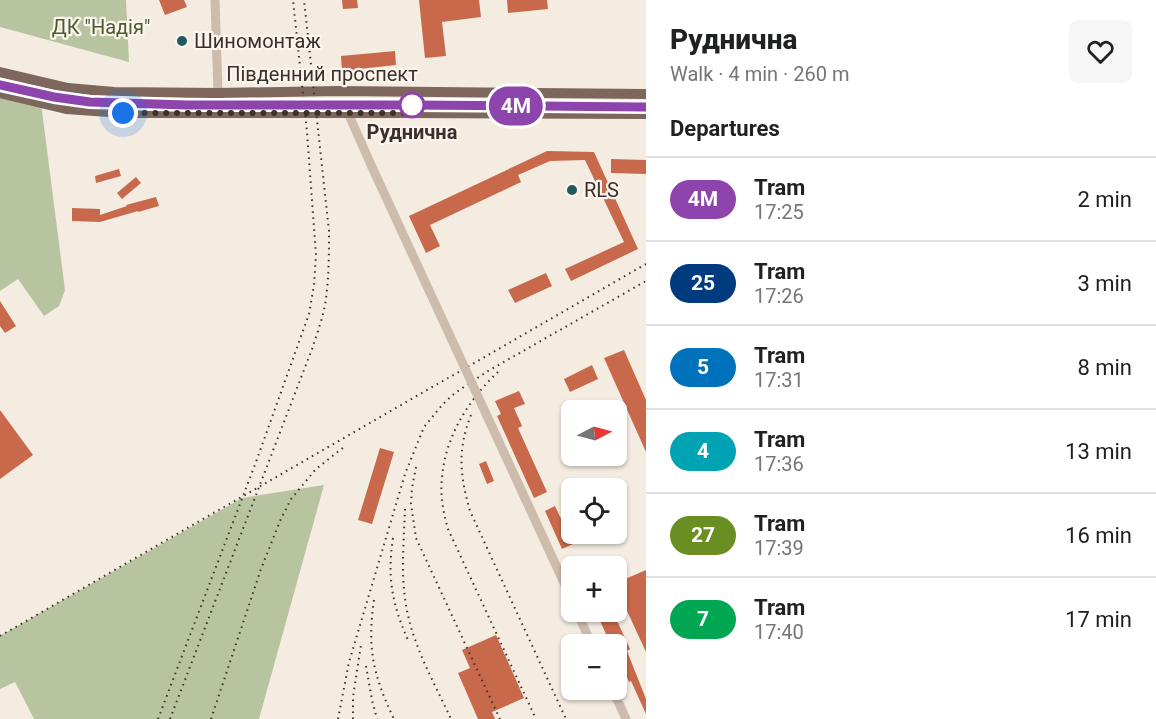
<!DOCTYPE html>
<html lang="en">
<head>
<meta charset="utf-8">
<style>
	:root { --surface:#fff; --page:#f6f6f6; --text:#202124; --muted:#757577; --line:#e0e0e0 }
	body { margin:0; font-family:Roboto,sans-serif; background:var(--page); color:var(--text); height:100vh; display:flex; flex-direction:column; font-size:22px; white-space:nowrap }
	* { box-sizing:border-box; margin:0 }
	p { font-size:20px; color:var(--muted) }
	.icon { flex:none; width:33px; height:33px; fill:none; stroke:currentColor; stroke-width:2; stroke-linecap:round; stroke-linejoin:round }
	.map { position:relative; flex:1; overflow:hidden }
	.sheet { display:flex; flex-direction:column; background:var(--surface); width:510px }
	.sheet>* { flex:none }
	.badge { padding:0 12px; border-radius:20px; font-size:21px; line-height:39px }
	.needle { width:39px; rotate:84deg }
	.buttons { position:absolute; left:561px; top:400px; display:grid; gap:12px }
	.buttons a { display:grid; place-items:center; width:66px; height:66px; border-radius:9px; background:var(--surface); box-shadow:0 2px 4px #0004; font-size:30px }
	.you { position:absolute; width:30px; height:30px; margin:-15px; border:4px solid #fff; border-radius:50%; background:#1a73e8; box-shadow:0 0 0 9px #1a73e833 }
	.map>.badge { position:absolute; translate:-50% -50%; box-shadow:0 0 0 3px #fff }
	h2 { padding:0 24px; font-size:22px; line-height:54px }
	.round { display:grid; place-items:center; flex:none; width:63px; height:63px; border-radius:9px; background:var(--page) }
	.head { display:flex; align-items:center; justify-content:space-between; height:102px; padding:0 24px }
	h1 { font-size:28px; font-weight:800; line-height:45px }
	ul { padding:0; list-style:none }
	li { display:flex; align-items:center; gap:18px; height:84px; padding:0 24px; border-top:2px solid var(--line) }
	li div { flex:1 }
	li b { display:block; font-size:22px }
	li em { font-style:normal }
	li .badge { min-width:66px; font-weight:700; text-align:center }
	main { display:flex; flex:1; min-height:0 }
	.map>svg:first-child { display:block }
	.green { fill:#b8c4a0 }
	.building { fill:#c8694b }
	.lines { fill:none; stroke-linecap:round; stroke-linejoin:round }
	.minor { stroke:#cdbbac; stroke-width:9 }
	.major { stroke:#7d675c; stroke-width:10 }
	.tram { stroke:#3b302b; stroke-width:1.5 }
	.rail { stroke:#3b302b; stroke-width:2; stroke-dasharray:1.5 4.5; stroke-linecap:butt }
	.minor-bridge { stroke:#cdbbac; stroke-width:9 }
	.line-casing { stroke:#fff; stroke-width:14 }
	.line { stroke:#8e44ad; stroke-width:9 }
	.walk { stroke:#3b302b; stroke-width:6; stroke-dasharray:0 10.8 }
	.poi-dot { fill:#1f5a5e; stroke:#fbf5ee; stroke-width:2 }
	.stop-dot { fill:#fff; stroke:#8e44ad; stroke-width:3 }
	.labels { text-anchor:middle; stroke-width:4.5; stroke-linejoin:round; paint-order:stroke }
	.park-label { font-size:20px; fill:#4a5a2e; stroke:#fbf5ee }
	.poi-label { font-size:20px; fill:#3b302b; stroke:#fbf5ee; text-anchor:start }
	.street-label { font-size:20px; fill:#3b302b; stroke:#fbf5ee }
	.stop-label { font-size:20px; font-weight:bold; fill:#3b302b; stroke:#fbf5ee }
</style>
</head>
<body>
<main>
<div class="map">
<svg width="646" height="719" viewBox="0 0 646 719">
	<rect width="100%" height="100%" fill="#f4ebe1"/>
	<!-- green -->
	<path class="green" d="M0 0H126L129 62 0 27Z
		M0 93 41 103 65 290 59 306 44 316 18 279 0 291Z
		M324 485 259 719H34L15 682 0 689V636L242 498Z"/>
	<!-- building -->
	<path class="building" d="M159 0H184L187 7 165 15Z
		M342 0H357L358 8 343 9Z
		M419 0H479L481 17 442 22 446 56 425 58Z
		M507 0H547L548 9 508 13Z
		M395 51 396 65 342 71 341 56Z
		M547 151 594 152 638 249 571 281 565 269 624 242 585 160 550 161 518 175 521 182 430 225 440 246 426 253 409 216Z
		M611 159 646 160V174L611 173Z
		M119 169 121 176 96 183 95 176Z
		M136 177 141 183 122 199 117 193Z
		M156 197 159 206 138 212V211L100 222 72 221V208L100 209V215L127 206 126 205Z
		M546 273 552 286 515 303 508 290Z
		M0 301 16 326 5 333 0 326Z
		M624 350 646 400V452L604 358Z
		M592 365 598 379 570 392 564 379Z
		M519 391 525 404 514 408 522 426 518 428 547 492 534 498 497 416 501 414 495 401Z
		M0 410 33 455 0 479Z
		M380 448 394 452 372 524 358 520Z
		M486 461 494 481 487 484 479 464Z
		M555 506 573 544 562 549 545 511Z
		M646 570V652L616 587V583Z
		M596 612H613L630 649 627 651 646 699V714L631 681 629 682 618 655 616 656V645H611Z
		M496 635 524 698 492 712 495 719H478L458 673 470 668 462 650Z"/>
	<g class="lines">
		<!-- minor -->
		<path class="minor" d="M215 0 218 93
			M348 113 372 167
			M577 612 592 645
			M613 690 626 719"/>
		<!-- major -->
		<path class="major" d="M0 72 68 88 114 92 218 93 338 91 646 94
			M0 93 66 109 123 113H412L646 114"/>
		<!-- tram -->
		<path class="tram" d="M0 85 54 97 90 102 187 105H412L646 107"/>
		<!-- rail -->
		<path class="rail" d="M498 372C469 399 445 437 442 478 440 495 443 512 448 529L536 719
			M471 415C457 450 460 476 470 511L566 719
			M416 467 412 488 411 504 416 538 500 719
			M405 509C404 538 401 569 405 598 410 641 433 680 451 719
			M393 538C387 577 392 604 408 640
			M374 600C367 648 373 675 394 719
			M0 636 646 264
			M366 666 372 700 377 719
			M158 719 256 462 309 314 314 285 316 255 307 132 293 0
			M170 719 312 349C317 333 324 316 326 298 329 276 329 253 329 231L304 0
			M211 719 261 569 280 521 291 499 316 469 344 447
			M338 719 349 662 405 474 424 427 443 404 455 393 488 371 646 281
			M353 719V697L361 645"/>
		<!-- minor-bridge -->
		<path class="minor-bridge" d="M372 167 572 600"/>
	</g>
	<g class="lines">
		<defs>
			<path id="line" d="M0 85 54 97 90 102 187 105H412L646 107"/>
		</defs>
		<!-- line casing -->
		<use href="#line" class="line-casing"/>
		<!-- line -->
		<use href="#line" class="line"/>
		<!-- walk -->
		<path class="walk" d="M123 113H412V105"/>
	</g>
	<!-- markers -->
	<g class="poi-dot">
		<circle cx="182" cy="41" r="6"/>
		<circle cx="572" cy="190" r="6"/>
	</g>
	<circle class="stop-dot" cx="412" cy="105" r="12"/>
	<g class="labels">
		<!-- park labels -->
		<g class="park-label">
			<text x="101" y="34">ДК "Надія"</text>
		</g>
		<!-- poi labels -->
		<g class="poi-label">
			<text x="194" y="48">Шиномонтаж</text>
			<text x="584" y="197">RLS</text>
		</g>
		<!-- street labels -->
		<g class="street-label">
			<text x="322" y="81">Південний проспект</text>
		</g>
		<!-- stop labels -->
		<g class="stop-label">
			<text x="412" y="139">Руднична</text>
		</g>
	</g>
</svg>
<div class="buttons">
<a><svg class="needle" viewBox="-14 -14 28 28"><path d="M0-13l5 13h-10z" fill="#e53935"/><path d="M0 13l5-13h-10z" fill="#757577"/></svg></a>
<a><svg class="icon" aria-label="locate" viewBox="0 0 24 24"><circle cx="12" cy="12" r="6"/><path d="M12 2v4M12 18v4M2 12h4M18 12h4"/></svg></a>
<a>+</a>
<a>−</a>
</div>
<div class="you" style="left:123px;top:113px"></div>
<b class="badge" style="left:516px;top:106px;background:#8e44ad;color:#fff">4М</b>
</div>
<section class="sheet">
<div class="head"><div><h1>Руднична</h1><p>Walk · 4 min · 260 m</p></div><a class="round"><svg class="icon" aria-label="heart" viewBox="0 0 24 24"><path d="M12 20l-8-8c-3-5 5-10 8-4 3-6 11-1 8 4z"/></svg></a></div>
<h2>Departures</h2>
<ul>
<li><span class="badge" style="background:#8e44ad;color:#fff">4М</span><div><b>Tram</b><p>17:25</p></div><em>2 min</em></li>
<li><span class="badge" style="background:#003b80;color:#fff">25</span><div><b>Tram</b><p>17:26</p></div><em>3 min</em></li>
<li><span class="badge" style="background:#0072bc;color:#fff">5</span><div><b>Tram</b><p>17:31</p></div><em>8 min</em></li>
<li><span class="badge" style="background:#00a3b4;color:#fff">4</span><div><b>Tram</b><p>17:36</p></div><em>13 min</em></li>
<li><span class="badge" style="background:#6b8e23;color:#fff">27</span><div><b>Tram</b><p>17:39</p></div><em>16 min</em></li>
<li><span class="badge" style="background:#00a651;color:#fff">7</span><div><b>Tram</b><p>17:40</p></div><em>17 min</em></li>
</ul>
</section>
</main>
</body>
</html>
